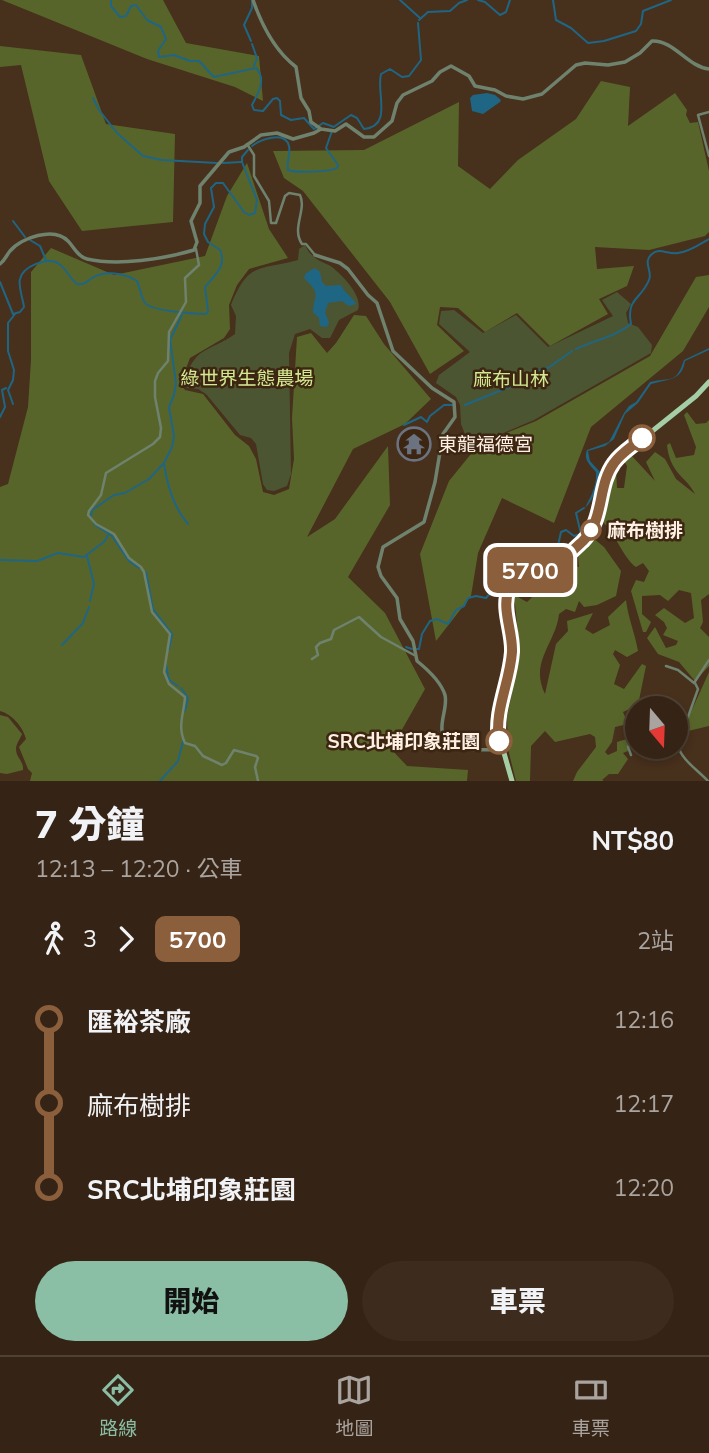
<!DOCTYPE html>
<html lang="zh-TW">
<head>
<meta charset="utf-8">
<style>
	:root { --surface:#352415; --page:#3d2c1e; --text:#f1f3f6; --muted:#aaa4a0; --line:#4f4134; --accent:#8abfa5 }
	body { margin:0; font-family:Mulish,"Noto Sans TC",sans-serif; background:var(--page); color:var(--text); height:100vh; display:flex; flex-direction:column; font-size:26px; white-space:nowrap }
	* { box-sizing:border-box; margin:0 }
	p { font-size:23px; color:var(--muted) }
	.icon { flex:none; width:38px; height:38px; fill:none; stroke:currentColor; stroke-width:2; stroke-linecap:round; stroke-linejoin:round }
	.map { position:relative; height:781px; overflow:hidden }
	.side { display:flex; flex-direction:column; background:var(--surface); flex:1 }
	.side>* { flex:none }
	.badge { padding:0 14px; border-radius:10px; font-size:24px; line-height:46px }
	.needle { width:46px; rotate:161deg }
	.fabs { position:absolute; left:625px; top:696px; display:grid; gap:14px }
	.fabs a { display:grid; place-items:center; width:63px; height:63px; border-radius:50%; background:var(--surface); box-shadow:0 4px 10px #0003,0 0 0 2px var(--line); font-size:35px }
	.map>.badge { position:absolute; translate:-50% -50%; box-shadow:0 0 0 4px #fff }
	.legs { display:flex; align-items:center; gap:10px; height:77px; padding:0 35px; font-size:23px }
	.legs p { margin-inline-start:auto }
	.head { display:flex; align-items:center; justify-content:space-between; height:119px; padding:0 35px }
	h1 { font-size:38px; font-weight:800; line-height:52px }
	.cta { display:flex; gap:14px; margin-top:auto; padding:14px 35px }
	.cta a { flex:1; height:80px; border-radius:42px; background:var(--accent); color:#111; font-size:28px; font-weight:800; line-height:80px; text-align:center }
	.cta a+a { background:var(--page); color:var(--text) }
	ul { padding:0 35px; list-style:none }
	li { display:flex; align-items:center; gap:24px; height:84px; font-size:26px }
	li i { display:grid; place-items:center; width:10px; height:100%; margin:0 9px; background:currentColor }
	li i::after { content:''; width:18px; height:18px; margin:-9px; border:5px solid; border-radius:50%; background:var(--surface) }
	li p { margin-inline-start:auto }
	li:first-child i { background:linear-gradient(#0000 50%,currentColor 0) }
	li:last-child i { background:linear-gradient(currentColor 50%,#0000 0) }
	.tab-bar { display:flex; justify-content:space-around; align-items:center; height:98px; border-top:2px solid var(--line); background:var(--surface); font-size:19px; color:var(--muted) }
	.tab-bar a { display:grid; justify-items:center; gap:4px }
	.tab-bar .active { color:var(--accent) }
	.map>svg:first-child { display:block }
	.green { fill:#4c5532 }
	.forest { fill:#58652a }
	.water { fill:#1f6685 }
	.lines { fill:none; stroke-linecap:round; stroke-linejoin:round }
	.stream { stroke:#1f6685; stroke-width:2 }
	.minor { stroke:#6e826e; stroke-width:2.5 }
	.tertiary { stroke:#6e826e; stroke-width:3.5 }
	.primary { stroke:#a4cea6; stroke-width:5 }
	.line-1-casing { stroke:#fff; stroke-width:16 }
	.line-1 { stroke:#8b5e3c; stroke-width:10 }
	.stop-1-dot { fill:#fff; stroke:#8b5e3c; stroke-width:3.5 }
	.labels { text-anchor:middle; stroke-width:5; stroke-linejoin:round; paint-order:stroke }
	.park-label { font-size:19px; fill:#d3e991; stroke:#3c2612 }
	.poi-label { font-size:19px; fill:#fff0e3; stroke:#3c2612; text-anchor:start }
	.stop-label { font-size:19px; font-weight:bold; fill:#fff0e3; stroke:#3c2612; text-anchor:start }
</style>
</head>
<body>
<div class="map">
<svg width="709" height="781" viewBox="0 0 709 781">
	<rect width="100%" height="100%" fill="#47301c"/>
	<!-- green -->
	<path class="green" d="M305 245C307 249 309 253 312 255 317 261 326 263 332 267 343 276 363 296 358 310L339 320 330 338H322L310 329 295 334 289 353 291 474 287 486 274 491 267 490 263 484 256 444 251 438 240 435 206 394 198 389 187 388 184 381C196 345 208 353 235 334L236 316 231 305C249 261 258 271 298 260L299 249Z
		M617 292 631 304 626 313 628 323 638 327 652 345 651 353 534 420 470 447 461 424 460 405 456 397 436 383 439 375 470 352 439 324 441 311 454 310 483 333 516 315 548 347 613 316 602 300Z"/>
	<!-- forest -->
	<path class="forest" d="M2 0H163L186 43 259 56 263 101 235 87 147 59Z
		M0 46 81 55 106 124 175 134 173 222 82 231 49 181 21 65 0 67Z
		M601 81 630 87 628 126 675 93 687 110 686 115 690 123 698 122 709 171V232L705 236 649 250 595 247 597 269 634 266 627 286 599 299 608 314 550 346 517 313 485 332 458 308 440 307 437 325 464 351 430 374 390 302 303 191 284 178 273 151 364 150 459 102 458 166 490 189 518 160 576 119Z
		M247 163 269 229 288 258 249 269 237 285 229 305 230 329 224 338 190 358 180 384 185 390 203 394 235 435 249 446 256 459 263 492 274 495 289 489 294 459 292 418 297 337 311 333 327 353 336 343 354 315 366 316 384 344 431 399 405 424 353 449 307 537 335 519 388 446 390 505 348 577 385 613 425 689 391 749 407 766 468 770 467 781H30L32 773 28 769 19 747 26 739C23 727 12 714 0 711V487L8 484 28 407 31 360V272L51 248 114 275 205 256 227 196Z
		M709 275V307L683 351 591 427 554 523 502 498 478 553 471 596 436 641 420 554 449 481 479 444 536 421 650 356 696 277Z
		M687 412 696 424 706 423 709 420V594L701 600 703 622 700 628 709 637V666L695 681 679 662 658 654 647 638 655 627 666 648 676 645 678 641 663 635 667 628 664 622 655 615 664 608 685 623 694 618 691 593 679 590 668 601 660 595 642 596V614L651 622 646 632H643L631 591 636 580 644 582 649 571 643 563 636 567C623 558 616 534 603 522L616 470 617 488H624L627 466 624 461 631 455 655 481 646 462 655 452 665 459 676 479 695 494C686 476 670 474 667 445L670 443 676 458 694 455 696 447 684 415Z
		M593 538 604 547 621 571 616 596 597 605 584 607 579 601 575 612 566 609 559 614C556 643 529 662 545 694L556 644 568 631 567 621 593 613 585 629 593 634 610 625 608 617 626 600C628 618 635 633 638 651L627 657 615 650 613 654 620 665 614 684 624 689 642 664 646 666 638 705 623 712 628 724 615 727 612 742 605 752 608 755 617 751V742L630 738 632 727 636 726V733L628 751 623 753 628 759 618 774H609L602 780 604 781H573L577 772 596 747 595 737 590 734 555 742 545 731 531 746 530 781H516L508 749 507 717 520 651 514 595 527 602 546 584 552 595 565 593 566 578 558 570 568 566 579 567 578 556Z
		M709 672V726L688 731 687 721Z
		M0 715 8 717 22 734C20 739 16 744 16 749 16 758 24 761 23 770L7 774 0 773Z"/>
	<!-- water -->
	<path class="water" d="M487 93 495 95 501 100 500 102 483 114 472 111 470 98 473 95Z
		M315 268 320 272 322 282 326 286 341 285C345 294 352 296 356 304L349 306 342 301 328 303 325 313 329 322 327 327 320 326 319 318 313 312C314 292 322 296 304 278L306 273Z
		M709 348V350L685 361C682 381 668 379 651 384L638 403 625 414 614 439 605 446 588 451 590 461 600 472C598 485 594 500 585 508 591 496 597 486 596 472 590 465 583 460 587 450L609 442 624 413 629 406 636 402 650 382C672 377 676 384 684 360Z"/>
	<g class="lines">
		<!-- stream -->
		<path class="stream" d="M111 0V6L120 17 126 16 131 6 136 5 147 20 161 27 166 39 158 51 159 57 174 55 190 61H199L214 77 256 68C267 79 258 94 252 105L254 110 263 111 273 99 277 98 280 101 281 115 291 120 304 118 314 129 323 123 334 127
			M400 0 420 18
			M478 0 485 2 500 15 506 12 510 0
			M553 0 556 20 571 28 588 43 604 41 636 31 641 24 643 11 671 0
			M419 20 428 12 450 11 459 3 467 0
			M251 41 244 25 252 8V2
			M252 44 257 58 254 66
			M93 98 99 110 117 133 143 156 162 160 217 163
			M335 126 351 115 357 118 364 129C393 126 376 93 381 74L390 69 402 77 409 76 421 60 418 23
			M252 146C260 140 285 130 289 146 291 154 286 161 288 170 296 173 330 172 337 168L338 165 326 148 332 131
			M223 163 241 162
			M13 221 25 237
			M30 240 40 246 46 260
			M0 282 13 314 20 312 24 307C23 299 18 286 20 279 23 266 47 257 58 263 66 268 70 279 77 284 85 285 86 282 92 278 105 270 125 273 137 281 140 288 141 297 145 303 151 311 196 314 206 314L208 311 205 287C215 275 227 266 220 250L208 242 204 234 205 224 214 207 211 188 216 183H223L244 212 249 215 255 213 257 200 242 162V157L248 150
			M576 349C595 340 615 337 631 324 626 298 641 300 649 280 653 271 642 262 652 254 659 247 669 255 678 253 689 252 700 244 709 239
			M13 404 8 390 13 380 14 370 8 351V323L15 314
			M465 405 514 385 536 371 548 368 572 351
			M0 417 5 407 2 390 6 388
			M404 425 421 417 427 422 430 416 444 405H453
			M164 464C167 484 174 508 188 524
			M91 517 92 510 114 495 125 493 149 479 164 463 172 447 174 436 169 407 174 395 176 383 170 340 182 315
			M94 524 112 536 129 561 139 568
			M87 556 94 584 90 601
			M0 560 37 561 58 553 84 557 105 541 109 533
			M544 561 557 550 561 532 566 530 574 536 581 534 576 513 584 508
			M534 563H540
			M146 572 153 609 172 634 169 649
			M62 645 83 623 89 607
			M406 647 412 649
			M417 649H419L422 634 430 621 437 619 448 624 456 610 464 606 468 598 476 596 486 598 508 573 529 563
			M166 665 169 680 178 686
			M181 688 188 698 185 711
			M160 781 178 761 183 741"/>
		<!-- minor -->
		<path class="minor" d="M709 112 698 115 709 156
			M247 144 254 155V176L269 201 271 223H276L285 196 289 193 300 195C307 210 291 228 302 244H306L315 255
			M196 249 199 265 185 278 186 302 169 332 168 361 158 373 155 381V397L161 428 160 437 153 444 106 473 101 495 89 511 88 515 96 524 114 534 129 558 141 567 144 572 152 612 170 634 164 672 169 684 185 697C184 714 177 726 185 743L195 746 203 756 222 765 226 763 234 750 256 756 258 758 255 767 258 781
			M312 659 318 655 316 647 320 643 331 639 334 630 359 617 381 637 414 655
			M666 666 678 670 694 683 709 660
			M695 683 698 689 678 745C681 760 698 770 708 781
			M628 720 637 710
			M631 755 628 747 637 728"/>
		<!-- tertiary -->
		<path class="tertiary" d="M253 0C262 26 275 51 296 67L301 98 309 111 311 122 321 129
			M315 255 340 263 348 269 368 295 377 303 393 351 432 388 454 402 455 417 443 434 435 482 424 522 383 547 378 567 381 576 397 598 400 619 413 641 417 661C427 669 441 682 445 695 449 712 431 733 453 745 466 752 488 749 502 750
			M0 264C5 260 6 256 10 251 21 238 54 226 68 241 74 247 78 257 87 259 118 266 164 259 194 250L197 242 191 221 200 203V186L229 152 244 147 261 135 277 133 293 139 314 133 321 129 335 131 346 124 364 137H374L392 121 397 103 403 95 432 81 440 72 451 66 469 76 475 86 495 90 506 96 523 99 542 94 576 65 585 63 608 65 625 62 640 53 652 41C674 40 688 67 709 69"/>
		<!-- primary -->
		<path class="primary" d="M512 781 498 732 512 654V636L506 604 509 589 519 576 561 561 585 538 597 520 607 478 615 461 696 396 709 382"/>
	</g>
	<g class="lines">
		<defs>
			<path id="line-1" d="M499 741C494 711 510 682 512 652 513 631 501 609 509 589 518 567 541 572 559 562 567 557 575 548 583 541 605 519 597 486 614 463 621 453 633 446 642 438"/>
		</defs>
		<!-- line-1 casing -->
		<use href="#line-1" class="line-1-casing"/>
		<!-- line-1 -->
		<use href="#line-1" class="line-1"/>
	</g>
	<!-- icons -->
	<defs>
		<symbol id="temple-ring" viewBox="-11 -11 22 22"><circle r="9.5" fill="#3c2612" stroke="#6b7280" stroke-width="1.5"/><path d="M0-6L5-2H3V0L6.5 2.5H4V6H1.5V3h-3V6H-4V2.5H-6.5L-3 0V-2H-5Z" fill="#6b7280"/></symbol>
	</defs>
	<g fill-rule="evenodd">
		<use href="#temple-ring" x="395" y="425" width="38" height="38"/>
	</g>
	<!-- markers -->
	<g class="stop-1-dot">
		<circle cx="642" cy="438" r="12"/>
		<circle cx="591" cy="530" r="9"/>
		<circle cx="499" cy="741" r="12"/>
	</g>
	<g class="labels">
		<!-- park labels -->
		<g class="park-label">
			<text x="247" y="385">綠世界生態農場</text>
			<text x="511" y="386">麻布山林</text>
		</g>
		<!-- poi labels -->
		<g class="poi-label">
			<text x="438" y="451">東龍福德宮</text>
		</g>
		<!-- stop labels -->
		<g class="stop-label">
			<text x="607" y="537">麻布樹排</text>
			<text x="480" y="748" text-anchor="end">SRC北埔印象莊園</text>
		</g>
	</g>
</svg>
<div class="fabs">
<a><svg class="needle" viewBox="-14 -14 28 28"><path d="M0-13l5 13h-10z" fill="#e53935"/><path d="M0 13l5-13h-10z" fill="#aaa4a0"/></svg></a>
</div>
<b class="badge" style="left:530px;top:570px;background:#8b5e3c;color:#fff">5700</b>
</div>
<section class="side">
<div class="head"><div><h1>7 分鐘</h1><p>12:13 – 12:20 · 公車</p></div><b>NT$80</b></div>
<div class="legs"><svg class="icon" aria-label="walk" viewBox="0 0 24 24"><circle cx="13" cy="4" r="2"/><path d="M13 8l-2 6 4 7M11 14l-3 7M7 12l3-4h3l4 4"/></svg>3<svg class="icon" aria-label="forward" viewBox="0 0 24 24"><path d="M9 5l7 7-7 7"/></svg><b class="badge" style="background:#8b5e3c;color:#fff">5700</b><p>2站</p></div>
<ul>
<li><i style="color:#8b5e3c"></i><b>匯裕茶廠</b><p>12:16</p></li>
<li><i style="color:#8b5e3c"></i><span>麻布樹排</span><p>12:17</p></li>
<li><i style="color:#8b5e3c"></i><b>SRC北埔印象莊園</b><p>12:20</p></li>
</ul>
<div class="cta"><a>開始</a><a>車票</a></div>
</section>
<nav class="tab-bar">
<a class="active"><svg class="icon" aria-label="directions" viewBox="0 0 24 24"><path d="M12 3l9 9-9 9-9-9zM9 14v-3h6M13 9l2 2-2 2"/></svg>路線</a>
<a><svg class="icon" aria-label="map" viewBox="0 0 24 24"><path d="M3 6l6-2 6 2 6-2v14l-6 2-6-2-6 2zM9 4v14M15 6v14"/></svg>地圖</a>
<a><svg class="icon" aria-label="tickets" viewBox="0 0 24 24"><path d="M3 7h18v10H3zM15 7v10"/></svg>車票</a>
</nav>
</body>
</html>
